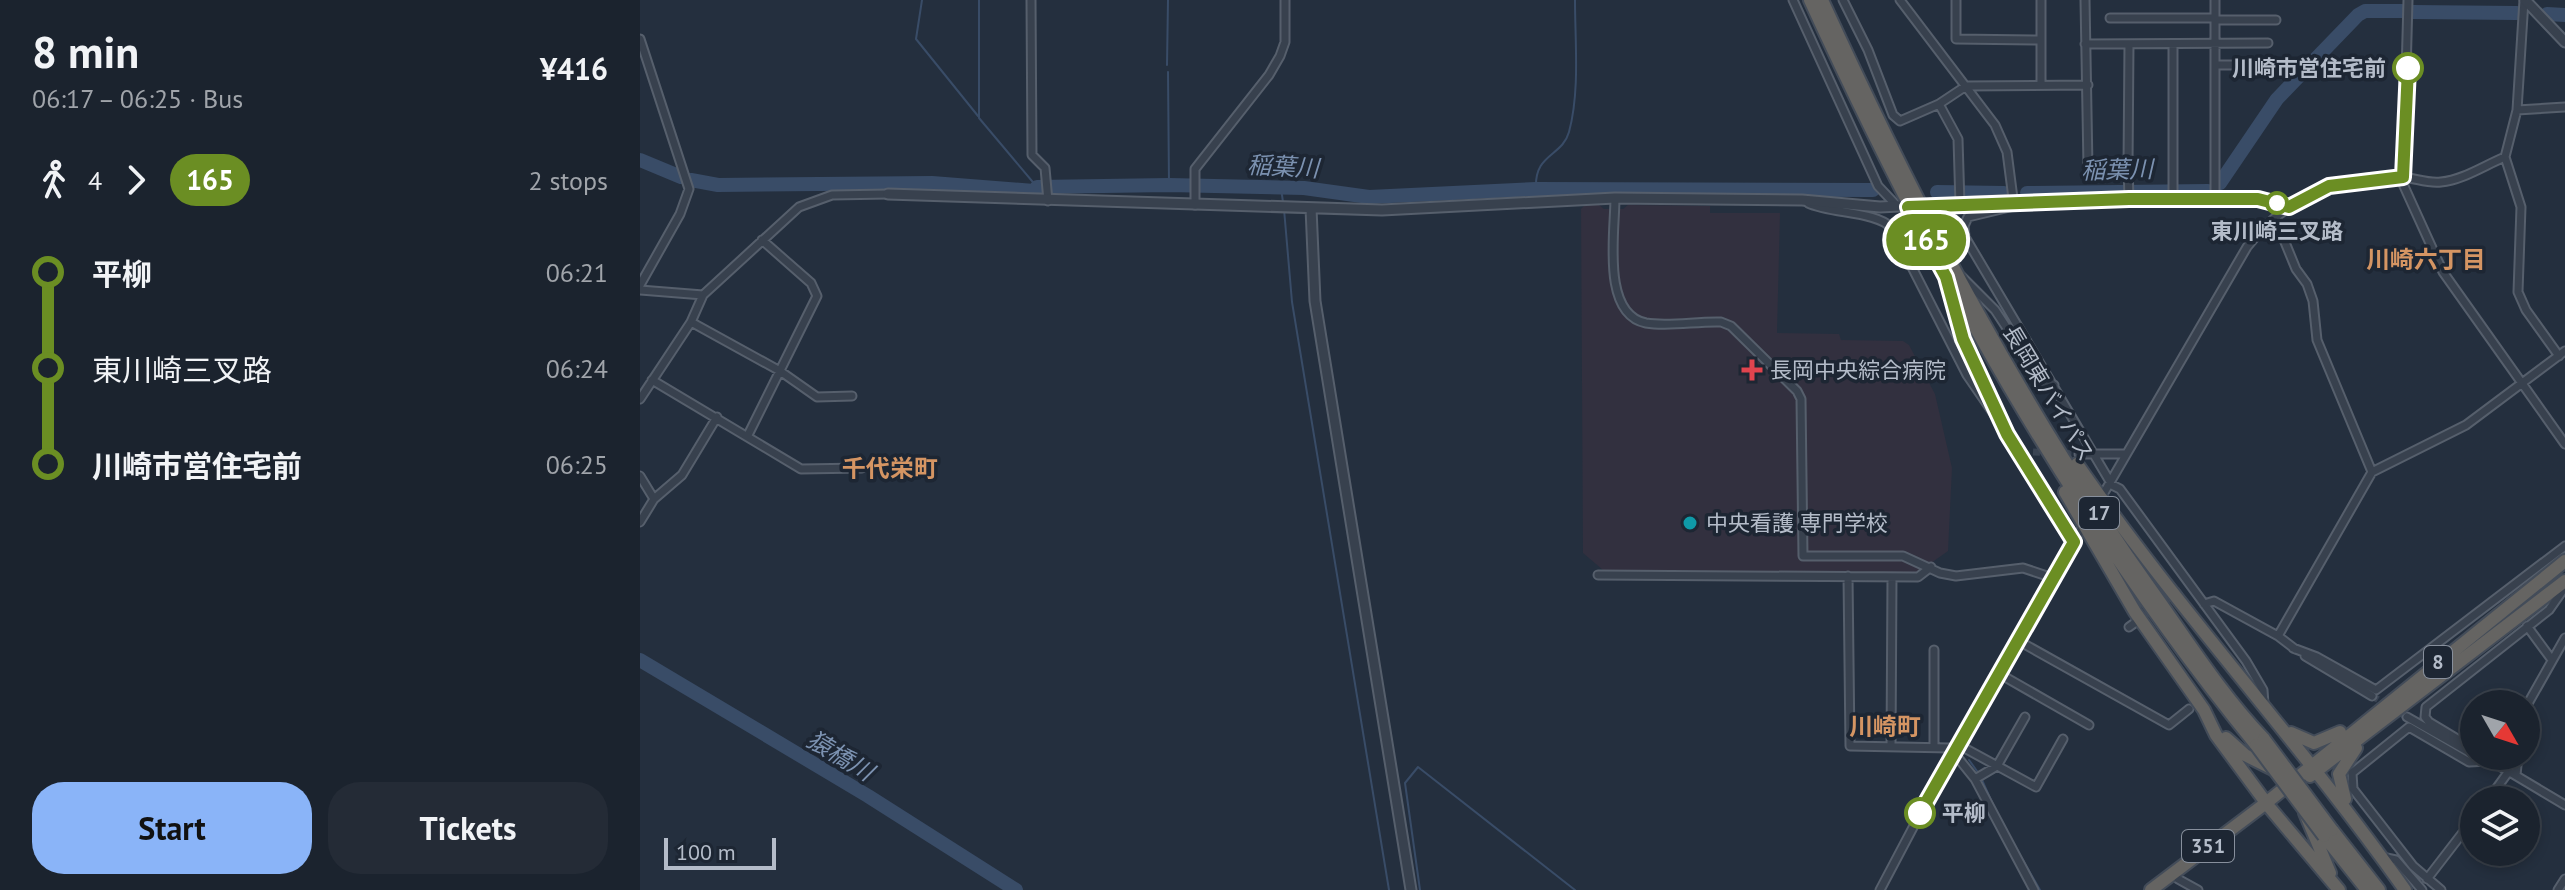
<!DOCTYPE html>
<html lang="en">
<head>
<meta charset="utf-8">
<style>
	:root { --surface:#1b232e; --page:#242b36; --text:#f1f3f6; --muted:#a0a4aa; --line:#39404a; --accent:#8ab4f8 }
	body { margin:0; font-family:"PT Sans","Noto Sans JP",sans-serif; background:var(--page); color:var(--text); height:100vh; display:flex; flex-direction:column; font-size:30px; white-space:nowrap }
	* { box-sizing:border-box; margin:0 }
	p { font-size:26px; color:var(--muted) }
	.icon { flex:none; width:44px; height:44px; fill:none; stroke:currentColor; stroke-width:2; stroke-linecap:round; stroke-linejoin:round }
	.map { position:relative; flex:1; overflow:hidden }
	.side { display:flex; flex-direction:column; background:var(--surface); width:640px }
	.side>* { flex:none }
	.badge { padding:0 16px; border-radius:26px; font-size:28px; line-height:52px }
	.needle { width:52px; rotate:129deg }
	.buttons { position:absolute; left:1820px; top:690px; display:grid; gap:16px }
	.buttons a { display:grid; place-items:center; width:80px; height:80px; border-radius:50%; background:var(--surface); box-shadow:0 4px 12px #0003,0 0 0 2px var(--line); font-size:40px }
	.scale { position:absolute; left:24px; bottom:20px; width:112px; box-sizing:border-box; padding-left:8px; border:4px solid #b4bcc9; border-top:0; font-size:22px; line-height:28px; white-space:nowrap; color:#b4bcc9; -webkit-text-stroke:6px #1d2633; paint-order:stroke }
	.map>.badge { position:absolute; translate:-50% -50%; box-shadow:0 0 0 4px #fff }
	.legs { display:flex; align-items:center; gap:12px; height:88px; padding:0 32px; font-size:26px }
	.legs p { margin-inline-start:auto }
	.summary { display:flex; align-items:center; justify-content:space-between; height:136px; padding:0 32px }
	h1 { font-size:44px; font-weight:800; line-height:60px }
	.primary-button { display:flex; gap:16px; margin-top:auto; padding:16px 32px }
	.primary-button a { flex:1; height:92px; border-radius:32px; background:var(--accent); color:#111; font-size:32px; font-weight:800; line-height:92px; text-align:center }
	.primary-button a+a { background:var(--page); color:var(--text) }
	ul { padding:0 32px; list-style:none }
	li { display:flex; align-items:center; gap:28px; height:96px; font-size:30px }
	li i { display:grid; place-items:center; width:12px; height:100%; margin:0 10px; background:currentColor }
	li i::after { content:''; width:20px; height:20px; margin:-10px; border:6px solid; border-radius:50%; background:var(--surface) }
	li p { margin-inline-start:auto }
	li:first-child i { background:linear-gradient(#0000 50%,currentColor 0) }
	li:last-child i { background:linear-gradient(currentColor 50%,#0000 0) }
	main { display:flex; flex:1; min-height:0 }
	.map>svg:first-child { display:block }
	.medical { fill:#32303f }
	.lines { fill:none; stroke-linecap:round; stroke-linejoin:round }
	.stream { stroke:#394c67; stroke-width:2 }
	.river { stroke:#394c67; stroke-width:14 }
	.minor-tunnel { stroke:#3a4453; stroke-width:7; stroke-dasharray:7 3.5; stroke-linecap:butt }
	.minor-casing { stroke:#565f6c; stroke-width:11 }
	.tertiary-casing { stroke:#565f6c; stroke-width:13 }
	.trunk-casing { stroke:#434c59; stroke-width:16 }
	.minor { stroke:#38414e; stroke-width:7 }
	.tertiary { stroke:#38414e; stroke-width:9 }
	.trunk { stroke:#656462; stroke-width:12 }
	.trunk-bridge-casing { stroke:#434c59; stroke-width:16; stroke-linecap:butt }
	.trunk-bridge { stroke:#656462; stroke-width:12 }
	.line-1-casing { stroke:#fff; stroke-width:18 }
	.line-1 { stroke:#6b8e23; stroke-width:12 }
	.stop-1-dot { fill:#fff; stroke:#6b8e23; stroke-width:4 }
	.health-dot { fill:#e0444e; stroke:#1d2633; stroke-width:3 }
	.culture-dot { fill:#0f9aa8; stroke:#1d2633; stroke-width:3 }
	.labels { text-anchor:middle; stroke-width:7; stroke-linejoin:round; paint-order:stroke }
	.shield { fill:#1d2633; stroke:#878f9c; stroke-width:2 }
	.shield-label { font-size:20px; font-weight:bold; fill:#b4bcc9 }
	.stop-label { font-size:22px; font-weight:bold; fill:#b4bcc9; stroke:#1d2633; text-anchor:end }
	.poi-label { font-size:22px; fill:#b4bcc9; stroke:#1d2633; text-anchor:start }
	.street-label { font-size:22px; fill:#b4bcc9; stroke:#1d2633 }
	.water-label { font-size:24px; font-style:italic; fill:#7c92b1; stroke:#1d2633 }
	.neighbourhood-label { font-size:24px; font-weight:bold; fill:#d59563; stroke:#1d2633 }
</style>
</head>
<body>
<main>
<section class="side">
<div class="summary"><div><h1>8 min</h1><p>06:17 – 06:25 · Bus</p></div><b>¥416</b></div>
<div class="legs"><svg class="icon" aria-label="walk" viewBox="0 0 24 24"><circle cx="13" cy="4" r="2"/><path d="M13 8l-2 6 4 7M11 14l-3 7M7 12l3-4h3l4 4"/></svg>4<svg class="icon" aria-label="forward" viewBox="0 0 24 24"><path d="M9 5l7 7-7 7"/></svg><b class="badge" style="background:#6b8e23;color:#fff">165</b><p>2 stops</p></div>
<ul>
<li><i style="color:#6b8e23"></i><b>平柳</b><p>06:21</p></li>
<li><i style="color:#6b8e23"></i><span>東川崎三叉路</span><p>06:24</p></li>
<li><i style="color:#6b8e23"></i><b>川崎市営住宅前</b><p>06:25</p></li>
</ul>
<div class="primary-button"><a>Start</a><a>Tickets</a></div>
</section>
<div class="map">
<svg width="1925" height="890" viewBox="0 0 1925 890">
	<rect width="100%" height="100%" fill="#242f3e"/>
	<!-- medical -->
	<path class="medical" d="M945 205H959L964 209H983L988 205 1070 206V213H1140L1137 333 1199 334 1201 340 1263 341 1269 345 1295 394 1312 468 1308 551 1277 573 963 570 943 553 941 209Z"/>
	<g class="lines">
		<!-- stream -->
		<path class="stream" d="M282 0 276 39 338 116
			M339 0V118L397 187
			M527 65 528 0
			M528 72 529 185
			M641 188 643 202
			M896 189C894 153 922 157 929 132 940 91 935 42 935 0
			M644 209 652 302 749 890
			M1329 760 1337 771
			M1342 780 1355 809
			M1363 825 1400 890
			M780 890 765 783 778 767 935 890"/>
		<!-- river -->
		<path class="river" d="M1772 12 1877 13
			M1907 14 1925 15
			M0 160 41 177
			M51 180 78 185 292 183 394 191 397 187 529 185 664 188 729 197 896 189 1233 190
			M1580 183 1637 99 1718 15 1725 11H1762
			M1297 192 1364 193
			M1387 193 1568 191
			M0 660 228 796 376 890"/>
		<!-- minor-tunnel -->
		<path class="minor-tunnel" d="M1393 452 1439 454
			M1497 621 1541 590
			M1732 696 1767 717"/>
		<defs>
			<path id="minor" d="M391 0 392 155 405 168 408 201
				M1153 0 1238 186 1257 206
				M1203 0 1228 50 1253 115 1260 121 1299 104 1326 86 1448 85
				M1260 0 1355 125 1367 152 1374 206 1328 217 1324 226 1325 237 1472 485 1480 489 1606 661 1623 690 1624 704
				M1316 0V39L1401 40
				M1445 0 1448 167 1488 166 1489 199
				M1768 0 1763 184 1803 272 1925 444
				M1884 0 1877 110 1865 157 1881 207 1878 292 1886 310 1919 356
				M1470 18H1575
				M1575 20H1636
				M0 39 49 189 40 214 0 285
				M1445 44 1628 43
				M1575 65H1662
				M1401 84V0
				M1299 104 1318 139 1320 205
				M1877 110 1925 107
				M1488 166 1489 44
				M975 198C975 232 961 314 1006 323 1029 327 1057 321 1081 322L1091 326 1157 391 1161 399 1163 556H1263L1300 573 1316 576 1383 568 1413 578
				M1374 200 1618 199 1649 207
				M1533 200V45
				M1575 200V0
				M1168 203C1191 214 1236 211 1252 228L1327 375 1382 455 1434 542
				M555 205V169L629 75 640 56 645 42V0
				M1635 218 1656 269 1667 284 1673 301 1677 340 1732 472
				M1321 276 1355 310 1401 380 1414 385
				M1308 288 1323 339 1358 414
				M0 290 63 295 159 207 192 195 248 194
				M51 322 140 371 177 397 212 396
				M12 380 161 469 222 468
				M0 399 51 322 63 295
				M108 435 177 296 171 283 122 240
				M1439 454H1486
				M0 476 14 499
				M1465 491 1607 247C1643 200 1699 174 1759 177 1773 177 1787 184 1801 182 1823 180 1845 165 1865 157
				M0 522 14 499 42 475 77 417
				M958 575 1278 577 1291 567
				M1208 576 1210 746 1310 748 1335 779 1394 890
				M1564 604 1574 601 1638 636 1655 649
				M1887 626 1912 660
				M1489 627 1496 622
				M1638 636 1732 472 1826 425 1925 351
				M1377 640 1529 725 1549 709
				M1653 648 1677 657 1736 690 1925 546
				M1294 650V746
				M1665 656 1732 696
				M1358 673 1449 725
				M1886 707 1925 638
				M1767 717 1834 755
				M1317 744 1396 787 1423 739
				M1251 747 1252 577
				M1834 749 1789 722 1785 717 1786 707 1909 610 1925 587
				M1836 756 1858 765 1925 805
				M1876 775 1878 756
				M1335 779 1357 766 1385 717
				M1848 800 1869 771
				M1742 857 1756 860 1782 890
				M1538 879 1558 890
				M1787 879 1834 818
				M1240 890 1317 744 1441 530
				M1801 890 1773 866 1713 789 1712 773 1769 727 1829 762 1849 761
				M1918 890 1925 879"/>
			<path id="tertiary" d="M1885 0 1925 42
				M248 194 742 210 975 198 1162 200 1240 207 1374 200
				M671 208 675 301 771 890"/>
			<path id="trunk" d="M1170 0C1291 265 1432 519 1616 745
				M1182 0C1277 208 1383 412 1517 598 1551 646 1583 696 1624 739
				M1437 464C1539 611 1661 743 1765 890
				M1425 492 1495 612 1564 710 1576 735 1630 808 1699 890
				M1651 733 1674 743 1700 732
				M1586 738 1605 755 1637 771
				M1670 776 1925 581
				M1705 799 1699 774 1716 748
				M1665 813 1690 873
				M1692 830 1739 890
				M1684 836 1727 890
				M1511 890 1626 803 1925 561"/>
		</defs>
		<!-- minor casing -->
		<use href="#minor" class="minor-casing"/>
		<!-- tertiary casing -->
		<use href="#tertiary" class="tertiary-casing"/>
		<!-- trunk casing -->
		<use href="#trunk" class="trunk-casing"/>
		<!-- minor -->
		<use href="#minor" class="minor"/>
		<!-- tertiary -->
		<use href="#tertiary" class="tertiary"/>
		<!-- trunk -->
		<use href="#trunk" class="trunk"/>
		<defs>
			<path id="trunk-bridge" d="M1624 739 1692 830
				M1616 745 1684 836"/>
		</defs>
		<!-- trunk-bridge casing -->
		<use href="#trunk-bridge" class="trunk-bridge-casing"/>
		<!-- trunk-bridge -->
		<use href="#trunk-bridge" class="trunk-bridge"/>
	</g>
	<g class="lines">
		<defs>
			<path id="line-1" d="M1280 813 1434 542 1367 434 1323 339 1306 277 1268 207 1489 199H1618L1649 207 1689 186 1763 177 1768 68"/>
		</defs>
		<!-- line-1 casing -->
		<use href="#line-1" class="line-1-casing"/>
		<!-- line-1 -->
		<use href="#line-1" class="line-1"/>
	</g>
	<!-- markers -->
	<g class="stop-1-dot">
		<circle cx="1768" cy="68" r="14"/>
		<circle cx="1637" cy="203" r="10"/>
		<circle cx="1280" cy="813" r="14"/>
	</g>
	<path class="health-dot" d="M1108 358h8v8h8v8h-8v8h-8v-8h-8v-8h8z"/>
	<circle class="culture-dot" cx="1050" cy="523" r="8"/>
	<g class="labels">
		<!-- shield labels -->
		<g class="shield">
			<rect x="1439" y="497" width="40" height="32" rx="6"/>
			<rect x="1784" y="646" width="28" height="32" rx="6"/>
			<rect x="1542" y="830" width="52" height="32" rx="6"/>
		</g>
		<g class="shield-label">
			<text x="1459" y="520">17</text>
			<text x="1798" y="669">8</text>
			<text x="1568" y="853">351</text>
		</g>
		<!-- stop labels -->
		<g class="stop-label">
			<text x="1746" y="76">川崎市営住宅前</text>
			<text x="1637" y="239" text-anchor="middle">東川崎三叉路</text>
			<text x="1302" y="821" text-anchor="start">平柳</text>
		</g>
		<!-- poi labels -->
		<g class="poi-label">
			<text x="1130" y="378">長岡中央綜合病院</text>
			<text x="1066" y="531">中央看護 専門学校</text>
		</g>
		<!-- street labels -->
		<g class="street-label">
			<text transform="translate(1409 393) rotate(59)" y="8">長岡東バイパス</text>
		</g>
		<!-- water labels -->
		<g class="water-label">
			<text transform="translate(643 167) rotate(3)" y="8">稲葉川</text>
			<text transform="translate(1477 170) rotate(-1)" y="8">稲葉川</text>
			<text transform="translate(200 756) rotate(31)" y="8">猿橋川</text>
		</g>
		<!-- neighbourhood labels -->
		<g class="neighbourhood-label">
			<text x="1786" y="268">川崎六丁目</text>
			<text x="250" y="477">千代栄町</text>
			<text x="1245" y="735">川崎町</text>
		</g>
	</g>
</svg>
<div class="buttons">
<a><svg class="needle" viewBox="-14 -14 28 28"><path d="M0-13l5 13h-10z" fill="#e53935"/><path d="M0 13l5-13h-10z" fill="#a0a4aa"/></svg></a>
<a><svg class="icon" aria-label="layers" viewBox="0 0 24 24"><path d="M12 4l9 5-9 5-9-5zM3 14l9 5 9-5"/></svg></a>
</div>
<div class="scale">100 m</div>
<b class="badge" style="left:1286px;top:240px;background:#6b8e23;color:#fff">165</b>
</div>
</main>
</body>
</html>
